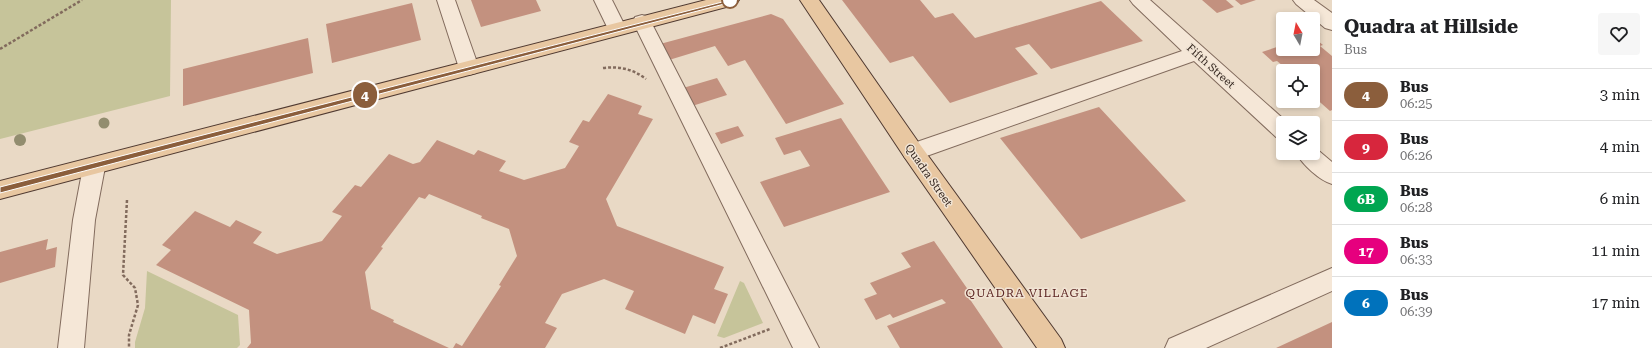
<!DOCTYPE html>
<html lang="en">
<head>
<meta charset="utf-8">
<style>
	:root { --surface:#fff; --page:#f6f6f6; --text:#202124; --muted:#757577; --line:#e0e0e0 }
	body { margin:0; font-family:"Roboto Serif",serif; background:var(--page); color:var(--text); height:100vh; display:flex; flex-direction:column; font-size:15px; white-space:nowrap }
	* { box-sizing:border-box; margin:0 }
	p { font-size:13px; color:var(--muted) }
	.icon { flex:none; width:22px; height:22px; fill:none; stroke:currentColor; stroke-width:2; stroke-linecap:round; stroke-linejoin:round }
	.map { position:relative; flex:1; overflow:hidden }
	.drawer { display:flex; flex-direction:column; background:var(--surface); width:320px }
	.drawer>* { flex:none }
	.badge { padding:0 8px; border-radius:13px; font-size:14px; line-height:26px }
	.needle { width:26px; rotate:350deg }
	.fabs { position:absolute; left:1276px; top:12px; display:grid; gap:8px }
	.fabs a { display:grid; place-items:center; width:44px; height:44px; border-radius:4px; background:var(--surface); box-shadow:0 2px 6px #0003; font-size:20px }
	.map>.badge { position:absolute; translate:-50% -50%; box-shadow:0 0 0 2px #fff }
	.round { display:grid; place-items:center; flex:none; width:42px; height:42px; border-radius:4px; background:var(--page) }
	.head { display:flex; align-items:center; justify-content:space-between; height:68px; padding:0 12px }
	h1 { font-size:19px; font-weight:700; line-height:30px }
	ul { padding:0; list-style:none }
	li { display:flex; align-items:center; gap:12px; height:52px; padding:0 12px; border-top:1px solid var(--line) }
	li div { flex:1 }
	li b { display:block; font-size:15px }
	li em { font-style:normal }
	li .badge { min-width:44px; font-weight:700; text-align:center }
	main { display:flex; flex:1; min-height:0 }
	.map>svg:first-child { display:block }
	.green { fill:#c6c49a }
	.building { fill:#c3917f }
	.lines { fill:none; stroke-linecap:round; stroke-linejoin:round }
	.minor-casing { stroke:#826b5d; stroke-width:2 }
	.major-casing { stroke:#503a31; stroke-width:2 }
	.path { stroke:#826b5d; stroke-width:2.5; stroke-dasharray:3 2; stroke-linecap:butt }
	.minor { fill:#f5e7d7; fill-rule:evenodd }
	.major { fill:#e8c7a1; fill-rule:evenodd }
	.tree { fill:#928d6f }
	.line { fill:#8b5e3c; stroke:#fff }
	.stop-dot { fill:#fff; stroke:#8b5e3c; stroke-width:2 }
	.labels { text-anchor:middle; stroke-width:3; stroke-linejoin:round; paint-order:stroke }
	.street-label { font-size:11px; fill:#34261f; stroke:#f1e4d4 }
	.neighbourhood-label { font-size:12px; letter-spacing:1px; fill:#5c2623; stroke:#f1e4d4 }
</style>
</head>
<body>
<main>
<div class="map">
<svg width="1332" height="348" viewBox="0 0 1332 348">
	<rect width="100%" height="100%" fill="#e9d9c5"/>
	<!-- green -->
	<path class="green" d="M0 0H171L170 96 0 139Z
		M147 271 238 315 240 345 237 348H135V342L145 308Z
		M740 281 744 283 763 323 724 338 717 336Z"/>
	<!-- building -->
	<path class="building" d="M471 0H536L541 11 481 27Z
		M842 0H920L935 18 953 13 975 38 1101 1 1143 41 1051 69 1029 44 1015 48 1038 74 950 103 913 56 890 63Z
		M1202 0H1226L1234 7 1217 13Z
		M1235 0H1256L1241 5Z
		M412 3 421 40 332 63 326 24Z
		M771 14 783 19 844 104 786 124 745 60 728 66 715 46 669 60 660 44Z
		M1313 37 1323 45 1320 46 1332 56V110L1330 111 1313 96V71H1289L1277 61 1273 62 1262 52 1283 45V49H1313Z
		M308 38 313 73 183 106V69Z
		M717 78 727 95 692 106 683 88Z
		M608 94 642 106 638 114 653 119 606 199 617 226 724 267 714 289 728 294 715 324 693 315 685 334 625 309 634 291 604 279 562 294 545 323 557 328 545 348H453L456 343 462 346 501 286 499 285 517 256 509 229 481 218 482 216 429 194 425 199 419 197 381 247 383 248 365 272 371 309 394 320 393 322 449 348H247L251 343 249 310 156 265 171 250 162 245 195 211 230 227 236 220 262 232 253 243 277 254 322 241 342 216 332 212 355 185 361 187 389 154 413 164 420 162 437 140 474 155 478 150 506 161 499 171 524 180 565 168 579 146 569 142 583 120 589 122Z
		M1099 107 1186 201 1081 239 1000 138Z
		M841 118 890 192 784 227 760 182 810 166 800 150 784 155 775 138Z
		M738 126 744 136 721 144 715 133Z
		M48 239 46 250 57 247 55 267 0 283V252Z
		M934 241 971 294 967 295 1003 348H900L887 326 946 303 942 299 893 318 890 314 876 320 864 299 877 294 870 283 911 267 901 253Z
		M1332 322V348H1276Z"/>
	<g class="lines">
		<defs>
			<path id="minor" d="M437 0H455L479 68 476 73 469 75 462 73 459 68Z
				M594 0H612L626 28 624 33 617 35 610 33Z
				M1130 0H1150L1288 123H1283V139L1276 137 1194 61 921 158 913 161 905 158 902 152 905 146 1182 51 1133 4Z
				M1293 0H1314L1332 13V30L1325 28 1296 4Z
				M642 15 649 17 651 22 819 348H793L633 22 635 17Z
				M1313 146 1332 162V184C1319 180 1303 165 1296 153H1313Z
				M94 158 102 161 105 167 95 220 84 348H58L73 220 83 167 86 161Z
				M1332 268V291L1206 348H1165L1169 339Z"/>
			<path id="major" d="M706 0H739L736 4 730 6 0 199V181Z
				M800 0H819L921 146 1061 339 1065 348H1037L905 158Z"/>
		</defs>
		<!-- minor casing -->
		<use href="#minor" class="minor-casing"/>
		<!-- major casing -->
		<use href="#major" class="major-casing"/>
		<!-- path -->
		<path class="path" d="M0 49 82 0
			M603 68C619 66 633 69 646 79
			M127 200 123 275 135 288 138 305 129 335V348
			M720 348 770 329"/>
		<!-- minor -->
		<use href="#minor" class="minor"/>
		<!-- major -->
		<use href="#major" class="major"/>
	</g>
	<!-- trees -->
	<g class="tree">
		<circle cx="104" cy="123" r="5.5"/>
		<circle cx="20" cy="140" r="6"/>
	</g>
	<!-- line -->
	<path class="line" d="M730 0H733L732 2 0 193V187Z"/>
	<!-- markers -->
	<circle class="stop-dot" cx="730" cy="0" r="8"/>
	<g class="labels">
		<!-- street labels -->
		<g class="street-label">
			<text transform="translate(1211 66) rotate(42)" y="4">Fifth Street</text>
			<text transform="translate(929 175) rotate(55)" y="4">Quadra Street</text>
		</g>
		<!-- neighbourhood labels -->
		<g class="neighbourhood-label">
			<text x="1027" y="297">QUADRA VILLAGE</text>
		</g>
	</g>
</svg>
<div class="fabs">
<a><svg class="needle" viewBox="-14 -14 28 28"><path d="M0-13l5 13h-10z" fill="#e53935"/><path d="M0 13l5-13h-10z" fill="#757577"/></svg></a>
<a><svg class="icon" aria-label="locate" viewBox="0 0 24 24"><circle cx="12" cy="12" r="6"/><path d="M12 2v4M12 18v4M2 12h4M18 12h4"/></svg></a>
<a><svg class="icon" aria-label="layers" viewBox="0 0 24 24"><path d="M12 4l9 5-9 5-9-5zM3 14l9 5 9-5"/></svg></a>
</div>
<b class="badge" style="left:365px;top:95px;background:#8b5e3c;color:#fff">4</b>
</div>
<section class="drawer">
<div class="head"><div><h1>Quadra at Hillside</h1><p>Bus</p></div><a class="round"><svg class="icon" aria-label="heart" viewBox="0 0 24 24"><path d="M12 20l-8-8c-3-5 5-10 8-4 3-6 11-1 8 4z"/></svg></a></div>
<ul>
<li><span class="badge" style="background:#8b5e3c;color:#fff">4</span><div><b>Bus</b><p>06:25</p></div><em>3 min</em></li>
<li><span class="badge" style="background:#d7263d;color:#fff">9</span><div><b>Bus</b><p>06:26</p></div><em>4 min</em></li>
<li><span class="badge" style="background:#00a651;color:#fff">6B</span><div><b>Bus</b><p>06:28</p></div><em>6 min</em></li>
<li><span class="badge" style="background:#e6007e;color:#fff">17</span><div><b>Bus</b><p>06:33</p></div><em>11 min</em></li>
<li><span class="badge" style="background:#0072bc;color:#fff">6</span><div><b>Bus</b><p>06:39</p></div><em>17 min</em></li>
</ul>
</section>
</main>
</body>
</html>
